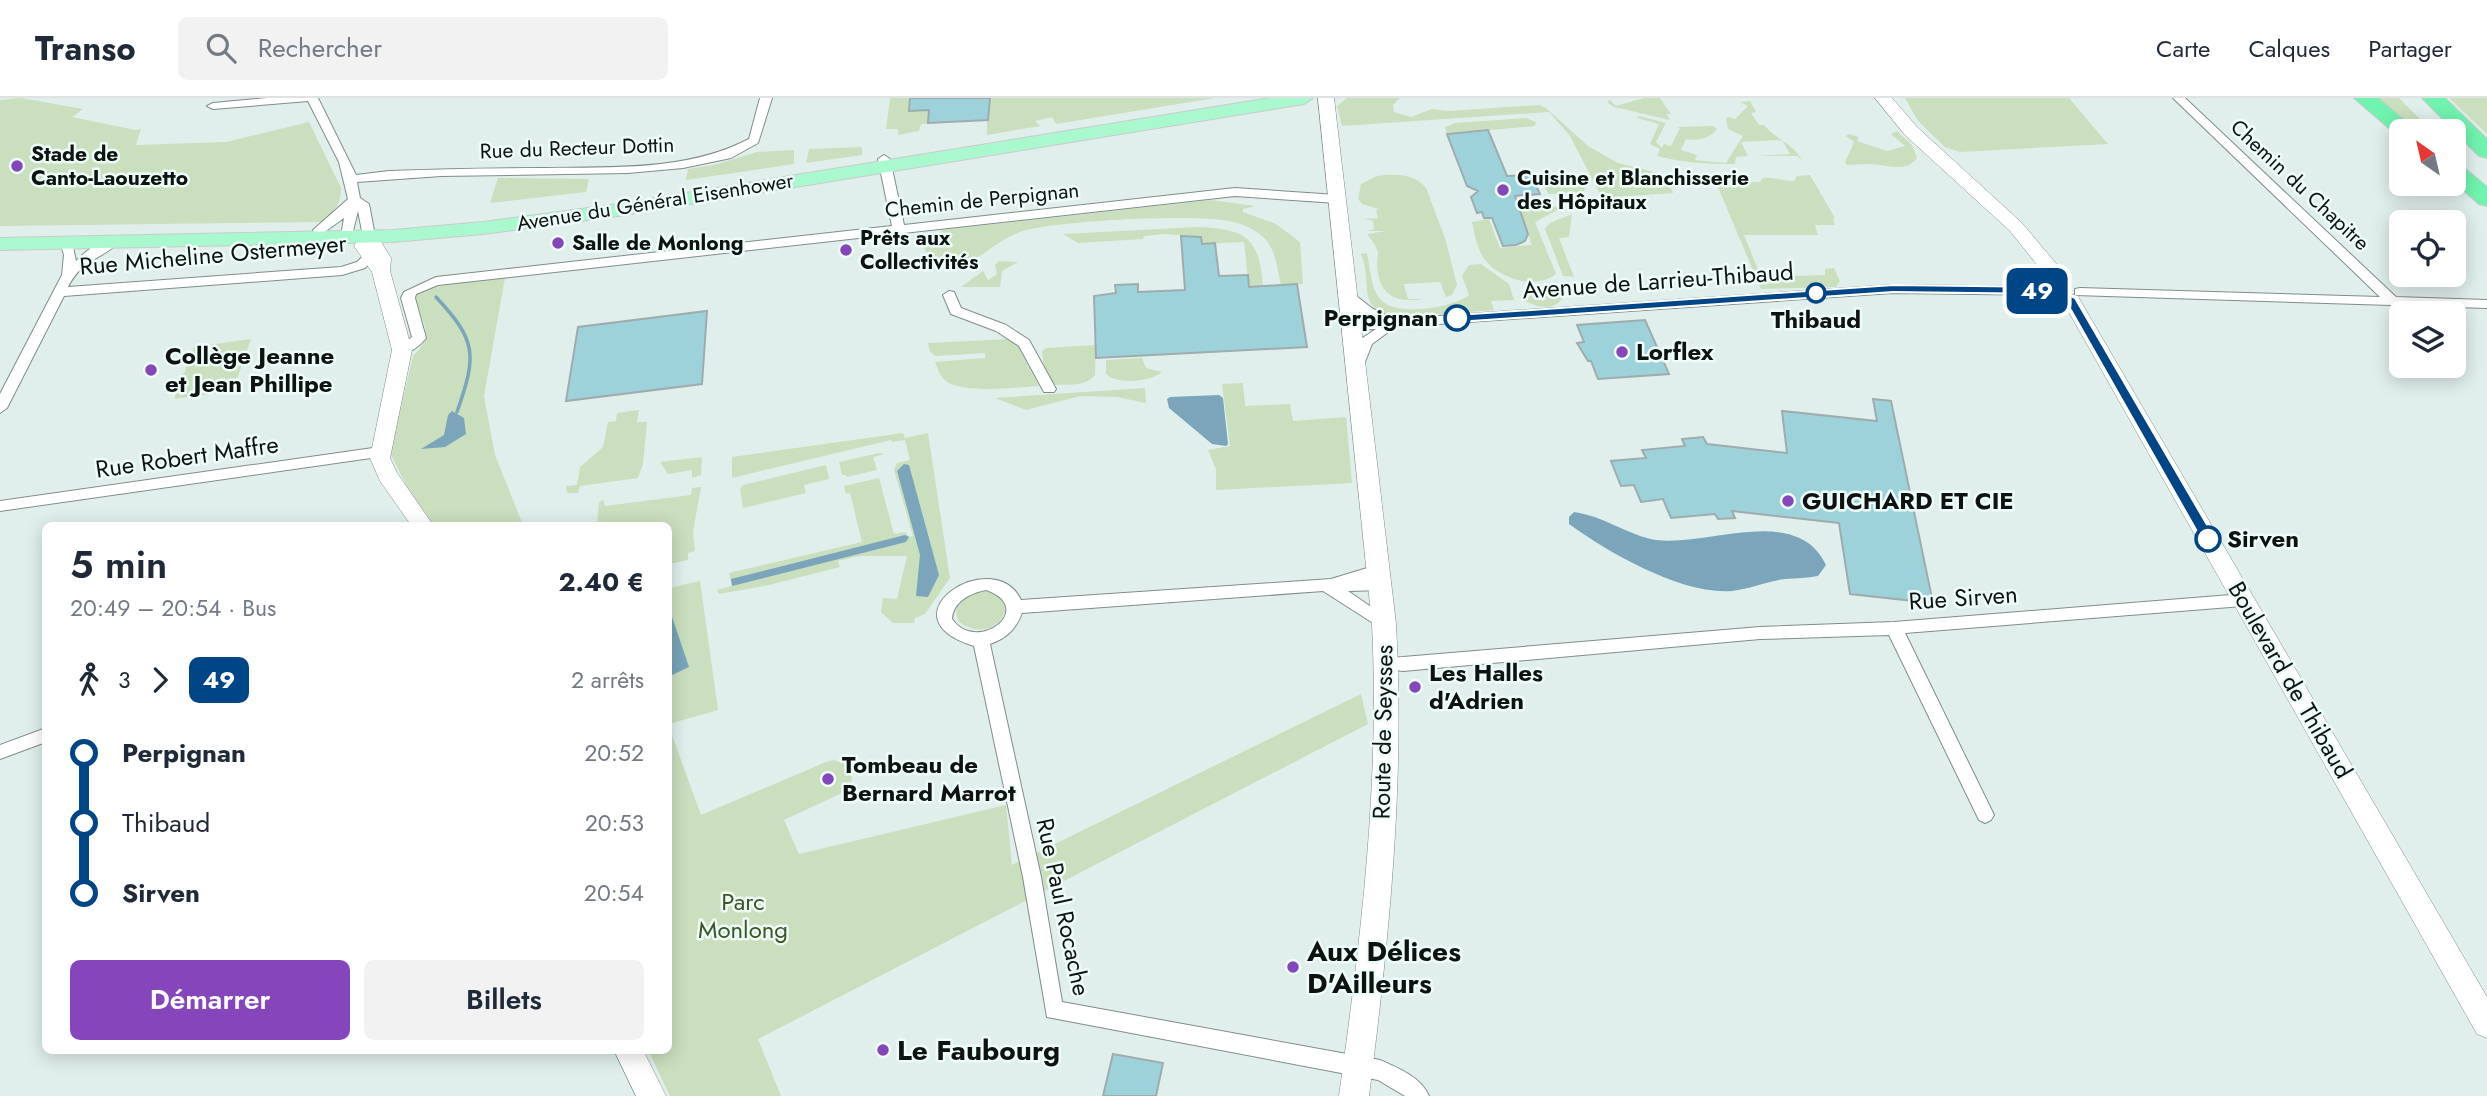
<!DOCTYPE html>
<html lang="fr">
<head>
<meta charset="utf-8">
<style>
	:root { --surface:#fff; --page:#f2f2f3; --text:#1f2937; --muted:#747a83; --line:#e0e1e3; --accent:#8546bc }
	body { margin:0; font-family:Jost,sans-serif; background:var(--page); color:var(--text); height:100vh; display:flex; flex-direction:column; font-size:26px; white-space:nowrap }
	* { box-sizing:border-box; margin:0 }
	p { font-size:23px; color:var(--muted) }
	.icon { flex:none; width:38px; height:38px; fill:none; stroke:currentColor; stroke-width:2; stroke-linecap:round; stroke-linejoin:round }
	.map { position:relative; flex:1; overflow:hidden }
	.details { position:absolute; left:42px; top:424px; width:630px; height:532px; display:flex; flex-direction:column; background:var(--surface); border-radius:10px; box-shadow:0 4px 18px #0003 }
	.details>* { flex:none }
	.badge { padding:0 14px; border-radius:10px; font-size:24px; line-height:46px }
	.needle { width:46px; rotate:326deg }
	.fabs { position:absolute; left:2389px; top:21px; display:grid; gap:14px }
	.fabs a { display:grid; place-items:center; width:77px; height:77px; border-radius:10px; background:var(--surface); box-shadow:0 4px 18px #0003; font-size:35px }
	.map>.badge { position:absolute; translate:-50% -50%; box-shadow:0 0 0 4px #fff }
	.legs { display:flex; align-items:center; gap:10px; height:77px; padding:0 28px; font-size:23px }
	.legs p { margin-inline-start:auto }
	.overview { display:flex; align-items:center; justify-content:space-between; height:119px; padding:0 28px }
	h1 { font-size:38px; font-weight:600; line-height:52px }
	.primary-button { display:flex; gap:14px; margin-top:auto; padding:14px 28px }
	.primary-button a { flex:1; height:80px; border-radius:10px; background:var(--accent); color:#fff; font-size:28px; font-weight:600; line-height:80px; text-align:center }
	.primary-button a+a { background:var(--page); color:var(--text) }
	ul { padding:0 28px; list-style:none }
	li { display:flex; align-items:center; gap:24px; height:70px; font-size:26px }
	li i { display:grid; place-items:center; width:10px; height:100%; margin:0 9px; background:currentColor }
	li i::after { content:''; width:18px; height:18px; margin:-9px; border:5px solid; border-radius:50%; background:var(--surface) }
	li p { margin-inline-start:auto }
	li:first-child i { background:linear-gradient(#0000 50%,currentColor 0) }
	li:last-child i { background:linear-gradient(currentColor 50%,#0000 0) }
	header { display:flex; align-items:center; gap:42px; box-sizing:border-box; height:98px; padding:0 35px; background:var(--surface); border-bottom:2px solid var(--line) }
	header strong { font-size:33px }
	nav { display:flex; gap:38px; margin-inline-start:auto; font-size:24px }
	.search { width:490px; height:63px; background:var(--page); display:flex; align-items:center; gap:18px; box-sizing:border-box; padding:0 24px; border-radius:10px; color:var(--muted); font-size:26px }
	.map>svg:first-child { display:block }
	.green { fill:#cadfbd }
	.water { fill:#7ba5bb }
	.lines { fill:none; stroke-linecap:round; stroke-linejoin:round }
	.stream { stroke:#7ba5bb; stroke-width:3.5 }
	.building { fill:#9ed2da; stroke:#9eacae; stroke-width:2 }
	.street-casing { stroke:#808d8b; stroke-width:2 }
	.secondary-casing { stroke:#808d8b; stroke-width:1 }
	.primary-casing { stroke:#cacbcb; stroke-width:2 }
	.highway-casing { stroke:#cacbcb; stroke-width:2 }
	.street { fill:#fff; fill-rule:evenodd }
	.secondary { fill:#fff; fill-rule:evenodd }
	.primary { fill:#a9f8ce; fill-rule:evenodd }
	.highway { fill:#70f3ae; fill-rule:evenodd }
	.line-1 { fill:#004687; stroke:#fff; stroke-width:2 }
	.poi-dot { fill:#8546bc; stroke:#eefcf9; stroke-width:2.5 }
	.stop-1-dot { fill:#fff; stroke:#004687; stroke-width:3.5 }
	.labels { text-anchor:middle; stroke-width:5; stroke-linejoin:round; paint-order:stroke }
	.far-street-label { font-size:21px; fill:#0e1312; stroke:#eefcf9 }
	.far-poi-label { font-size:21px; font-weight:bold; fill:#0e1312; stroke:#eefcf9; text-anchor:start }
	.street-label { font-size:24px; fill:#0e1312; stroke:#eefcf9 }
	.stop-label { font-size:24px; font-weight:bold; fill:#0e1312; stroke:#eefcf9; text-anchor:end }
	.poi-label { font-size:24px; font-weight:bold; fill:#0e1312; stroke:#eefcf9; text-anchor:start }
	.park-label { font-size:24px; fill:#395623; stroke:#eefcf9 }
	.near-poi-label { font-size:28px; font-weight:bold; fill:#0e1312; stroke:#eefcf9; text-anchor:start }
</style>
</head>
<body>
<header>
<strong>Transo</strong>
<div class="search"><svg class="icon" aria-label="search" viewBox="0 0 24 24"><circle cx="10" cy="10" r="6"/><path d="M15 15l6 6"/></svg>Rechercher</div>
<nav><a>Carte</a><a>Calques</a><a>Partager</a></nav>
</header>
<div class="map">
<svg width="2487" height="998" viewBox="0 0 2487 998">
	<rect width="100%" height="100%" fill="#e0efec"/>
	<!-- green -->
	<path class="green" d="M21 0 83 11 72 19 135 32 141 31 136 47 226 44 309 24 341 90C341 106 334 114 323 124L0 128V2Z
		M890 0H1215L1056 26 1052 19 1035 23 1040 28 987 37V22L921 26 919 33 898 37V31H886Z
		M1347 0H1400L1393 7 1394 14 1411 19 1432 11 1449 13 1539 7 1546 10 1588 48 1618 65 1702 86 1760 84 1763 80C1775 79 1782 83 1794 83L1797 78 1810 77 1835 120 1833 121 1835 127H1815L1818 137H1744L1761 179 1825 177V171L1834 170 1840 183 1836 189 1761 191 1717 87 1671 90 1673 95 1602 100 1570 38 1549 14 1342 28 1337 8Z
		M1644 0H1660L1671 16H1666L1670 22 1614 9 1608 5 1609 1 1616 8Z
		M1905 0H2069L2108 46 1960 54 1945 49 1918 23Z
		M2370 0H2399L2432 33H2411Z
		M2449 0H2487V36Z
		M1750 3 1756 14 1751 15 1759 27H1764C1776 41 1793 46 1802 62L1797 58H1755L1790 56 1782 42 1741 44 1748 58 1736 59 1735 66C1707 66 1684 65 1657 58L1660 51 1650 46 1659 26 1637 20 1639 18 1666 25 1656 44 1662 50 1664 46 1671 48 1680 30 1677 29 1713 28 1717 31C1709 41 1698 43 1686 41L1681 52 1697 57 1695 62 1726 65 1743 38 1728 31 1726 21 1728 19 1735 21 1748 8 1740 4Z
		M1526 20 1536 24 1535 28 1447 36 1445 29 1456 25Z
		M1897 33 1912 47 1917 60C1905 76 1885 66 1870 66 1862 66 1854 67 1847 67L1845 64 1854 44 1846 38 1849 36 1859 39 1857 43 1887 53 1905 48 1891 36Z
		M862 49V57L806 65 809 51Z
		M794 52V66L686 82 688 71 714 67 757 54Z
		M1377 78C1394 76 1414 75 1426 90L1445 140 1457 187 1452 197 1446 199 1440 184 1404 186 1408 201H1423C1395 206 1378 196 1377 166 1377 164 1378 157 1378 155 1376 146 1371 142 1367 136L1386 133H1366L1374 131 1373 123 1364 121 1378 120 1376 112 1379 111 1362 106 1358 101 1361 86Z
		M498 80 589 81 586 94 490 105Z
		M1573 80 1579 82 1585 90 1583 94 1549 96 1542 86 1550 82Z
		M1211 102 1255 108 1243 111V114L1276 126 1300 144 1303 186 1281 187C1277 170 1276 150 1262 138 1254 131 1243 126 1233 124 1202 115 1051 123 1020 134 988 145 967 181 929 167L931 164 924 149 942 132Z
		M1565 108 1535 124 1556 176C1536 192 1500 181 1485 162 1478 153 1474 135 1472 124L1489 121 1500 150 1532 147 1520 116 1503 113Z
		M1572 116 1569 139 1559 140 1574 179 1563 178 1545 131 1550 125Z
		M1198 129C1247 131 1259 140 1263 188L1249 189 1244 144 1202 146 1201 139 1165 136 1144 138 1143 141 1078 145 1063 136Z
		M1367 155C1370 169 1371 192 1381 202 1396 219 1453 210 1469 197L1462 178 1469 167 1481 166 1509 186 1514 202 1491 203 1494 212 1401 219C1353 214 1374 187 1361 156Z
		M999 163 1018 164 1002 173 1000 189H961L983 173 988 182 997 176 995 167Z
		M505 180 484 298 495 357 523 427H426L390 355 413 258C435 236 423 227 415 200L417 195 428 189Z
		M1542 188 1552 190 1564 198C1555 214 1536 210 1522 201L1526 192Z
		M251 241 233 293 174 301 194 249Z
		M1010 241 1021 247V254L1039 288C1017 289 956 298 942 279 939 275 937 269 935 264L985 260V255L936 258 930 254 928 245Z
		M1096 247 1095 277C1086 289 1068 286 1054 287L1045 276 1042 253 1046 250Z
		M1142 260 1146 270 1162 274C1151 284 1117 287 1106 276V262Z
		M1243 285 1245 308 1290 306 1293 323 1346 319 1352 385 1216 392V371L1208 352 1230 348 1222 286Z
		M1145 290 1146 305 1117 299 1080 298 1026 312 995 300Z
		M639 312 637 324H647L643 366 638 380 580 388 578 395H567L566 388 577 387 580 369 603 349 608 324 616 323 617 315Z
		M903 335 905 340 928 335 950 480 925 516 915 520 914 525H893L881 514 883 500 897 501 907 458H860L838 463 840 469 769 487 719 496 717 492 732 488 729 475 862 444 850 395 846 396 844 388 879 380 894 436 905 434 910 439 913 438 894 372 897 365 910 362 905 342 892 344 891 342 732 380V359Z
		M879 355 885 356 873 359 877 372 847 379 846 377H842L839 364Z
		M702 359 701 377 692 380V372L668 376 660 364Z
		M826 367 829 381 804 387 806 395 743 410 740 391 743 387Z
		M701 389 693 434 695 453 688 455V462L669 466 668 427H597L599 405 603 401 605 408 691 397 692 390Z
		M668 481 670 490 700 483 718 612 669 626Z
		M989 493 1001 498 1007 508C1001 533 976 538 958 523L956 512C965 498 973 495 989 493Z
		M1361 596 1368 626 758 941 781 998H670L648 952H668L669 629 701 717 826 664 834 662 848 667 852 680 851 686 842 695 784 722 799 756 1006 707 1012 767Z"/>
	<!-- water -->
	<path class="water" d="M1219 297 1223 300 1228 346 1226 348 1212 346 1169 310 1167 301 1170 299Z
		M452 313 464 320 466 336 445 349 421 351 444 337 448 317Z
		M904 366 909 367 939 477 928 499 916 498 920 457 897 373Z
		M1574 414C1604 418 1627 437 1656 442 1708 449 1797 405 1826 467L1818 478C1807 480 1796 480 1785 481 1768 483 1750 491 1732 493 1682 497 1609 455 1569 426V419Z
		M905 437 909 439 906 444 732 488 731 481Z
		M668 507 689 569 670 578 668 573Z"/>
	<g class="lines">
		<!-- stream -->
		<path class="stream" d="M436 199C477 243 477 257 457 314"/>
	</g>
	<!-- building -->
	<path class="building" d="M910 0H990L988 22 928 25 929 12 909 13Z
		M1488 32 1507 78 1531 77 1540 96 1515 98 1528 136 1525 143 1516 147 1503 148 1492 120H1484L1482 114 1477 115 1471 99 1478 93 1467 88 1447 36Z
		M1181 138 1201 139 1202 146 1215 145 1219 178 1248 177 1249 189 1297 186 1307 249 1096 260 1094 198 1116 195 1115 187 1138 186V194L1185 192Z
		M707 213 702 286 566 303 578 229Z
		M1645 222 1669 276 1598 281 1591 263H1588L1577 245 1584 244 1577 227Z
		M1873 301 1891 303 1933 505 1850 496 1839 425 1732 413 1735 420 1718 421 1715 416 1671 420 1663 401 1641 404 1634 387 1621 388 1611 363 1646 360 1642 352 1685 348 1682 341 1703 339 1707 346 1787 355 1782 313 1877 323Z
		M1113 956 1163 965 1156 998H1103Z"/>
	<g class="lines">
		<defs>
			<path id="street" d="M267 0H318L356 77 389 73C441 71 493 70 545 70 612 69 688 73 749 41L760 0H772L758 45 731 60 683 70 628 75 441 78 357 84 360 100 369 106 375 138 369 142 363 138 358 113 351 141 347 142 341 138 344 120 323 135H315L313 132 348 101 339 64 308 3 213 11 207 8 213 5Z
				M2173 0H2185L2396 199 2487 202V210L2075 197V191L2080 190 2380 199Z
				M884 57 890 61 904 127 1235 90 1337 97 1343 101 1337 105 1235 98 438 187 416 196 415 200 426 240C420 248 407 258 397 255L395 252 412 239 401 200 404 194 436 179 892 128 878 61Z
				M66 140 72 144 76 163C86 153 103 139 117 141L119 144C101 162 82 161 68 189L341 169 357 164 364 157H372L374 160 365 170 342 177 64 198 7 310 0 315V296L62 177 64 157 60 144Z
				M1893 187 2052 189 2058 193 2052 197 1893 195 1395 229 1372 246 1363 269 1356 274 1349 269 1361 241 1376 231 1350 232 1343 228 1350 224 1375 222 1363 217 1340 197 1341 194H1351L1373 211 1395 221Z
				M949 193 954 194 961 210 1006 227 1029 242 1056 291 1054 294H1044L1019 248 996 233 951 216 943 197Z
				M380 349 385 350 387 354 385 358 0 413V403Z
				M1377 467 1382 469 1385 473 1382 477 1367 482 1385 484 1387 488 1385 492 1348 493 1390 522 1392 526 1390 530 1384 532 1323 493 1022 515C1016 531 1007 540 990 546L1041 779 1062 904 1380 962C1398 970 1421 979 1429 998H1405L1378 982 1047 919 1023 779 974 548C879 519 994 445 1021 502L1331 481ZM986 492C1038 510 977 557 952 521 953 504 970 495 986 492Z
				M2243 496 2249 498 2251 502 2249 506 2243 508 1905 535 1994 717 1991 722 1985 725 1979 722 1889 537 1760 541 1403 573 1381 570 1379 565 1381 560 1403 559 1760 529 1894 524Z
				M46 630V644L0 661V647Z"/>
			<path id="secondary" d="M1318 0H1334L1396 526C1405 685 1389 841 1369 998H1339C1361 841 1380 685 1372 526Z
				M1875 0H1892L1917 29 2022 125 2069 181 2071 185 2069 189H2055L2010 133 1905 37Z
				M369 132 375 134 391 160 390 173 412 252 390 360 397 375 433 427H411L380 383 370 360 392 252 372 174 354 148 363 134Z
				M2071 196 2078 198 2080 202 2487 899V940L2477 936 2062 202 2064 198Z
				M614 952H643L666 998H636Z"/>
			<path id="primary" d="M1270 0H1313L1304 6 618 118 483 136 393 144 0 152V140L393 132 483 124 618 106Z"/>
			<path id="highway" d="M2354 0H2378L2417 33H2401V38H2398Z
				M2422 0H2445L2487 41V60L2479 58Z
				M2454 66 2462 68 2487 89V108L2479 106 2454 84Z"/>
		</defs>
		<!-- street casing -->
		<use href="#street" class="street-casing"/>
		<!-- secondary casing -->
		<use href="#secondary" class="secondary-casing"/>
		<!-- primary casing -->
		<use href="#primary" class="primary-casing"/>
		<!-- highway casing -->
		<use href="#highway" class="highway-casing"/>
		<!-- street -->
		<use href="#street" class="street"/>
		<!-- secondary -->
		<use href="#secondary" class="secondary"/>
		<!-- primary -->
		<use href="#primary" class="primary"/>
		<!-- highway -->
		<use href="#highway" class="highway"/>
	</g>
	<!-- line-1 -->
	<path class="line-1" d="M1893 187 2053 189 2075 200 2213 437V444H2203L2067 205 2054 201 2050 196 1893 194 1457 224 1451 220 1457 217Z"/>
	<!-- markers -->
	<g class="poi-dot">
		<circle cx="17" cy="68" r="7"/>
		<circle cx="1503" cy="92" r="7"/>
		<circle cx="558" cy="145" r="7"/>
		<circle cx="846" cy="152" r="7"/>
		<circle cx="1622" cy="254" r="7"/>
		<circle cx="151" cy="272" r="7"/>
		<circle cx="1788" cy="403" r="7"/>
		<circle cx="1415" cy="589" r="7"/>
		<circle cx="828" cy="681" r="7"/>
		<circle cx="1293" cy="869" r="7"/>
		<circle cx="883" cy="952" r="7"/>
	</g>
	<g class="stop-1-dot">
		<circle cx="1816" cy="195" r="9"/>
		<circle cx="1457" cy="220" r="12"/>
		<circle cx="2208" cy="441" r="12"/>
	</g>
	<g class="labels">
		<!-- far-street labels -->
		<g class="far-street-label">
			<text transform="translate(577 50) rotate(-2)" y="7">Rue du Recteur Dottin</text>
			<text transform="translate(2300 87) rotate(43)" y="7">Chemin du Chapitre</text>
			<text transform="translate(982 102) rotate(-6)" y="7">Chemin de Perpignan</text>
			<text transform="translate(655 104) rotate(-9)" y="7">Avenue du Général Eisenhower</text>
		</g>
		<!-- far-poi labels -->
		<g class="far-poi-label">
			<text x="31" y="63">Stade de<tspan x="31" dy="24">Canto-Laouzetto</tspan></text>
			<text x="1517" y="87">Cuisine et Blanchisserie<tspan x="1517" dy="24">des Hôpitaux</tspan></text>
			<text x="860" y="147">Prêts aux<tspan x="860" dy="24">Collectivités</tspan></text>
			<text x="572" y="152">Salle de Monlong</text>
		</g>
		<!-- street labels -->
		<g class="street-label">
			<text transform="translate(213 157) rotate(-5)" y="8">Rue Micheline Ostermeyer</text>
			<text transform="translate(1658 183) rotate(-4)" y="8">Avenue de Larrieu-Thibaud</text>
			<text transform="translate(187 359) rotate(-8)" y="8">Rue Robert Maffre</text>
			<text transform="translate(1963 500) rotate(-4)" y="8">Rue Sirven</text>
			<text transform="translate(2290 582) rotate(60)" y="8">Boulevard de Thibaud</text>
			<text transform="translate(1383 634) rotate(-89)" y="8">Route de Seysses</text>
			<text transform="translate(1063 809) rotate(78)" y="8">Rue Paul Rocache</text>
		</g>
		<!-- stop labels -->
		<g class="stop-label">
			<text x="1438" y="228">Perpignan</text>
			<text x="1816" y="230" text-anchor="middle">Thibaud</text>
			<text x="2227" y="449" text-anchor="start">Sirven</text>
		</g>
		<!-- poi labels -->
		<g class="poi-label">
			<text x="1636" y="262">Lorflex</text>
			<text x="165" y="266">Collège Jeanne<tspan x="165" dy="28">et Jean Phillipe</tspan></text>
			<text x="1802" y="411">GUICHARD ET CIE</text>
			<text x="1429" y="583">Les Halles<tspan x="1429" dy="28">d'Adrien</tspan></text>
			<text x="842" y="675">Tombeau de<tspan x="842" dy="28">Bernard Marrot</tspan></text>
		</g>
		<!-- park labels -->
		<g class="park-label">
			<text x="743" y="812">Parc<tspan x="743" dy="28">Monlong</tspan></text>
		</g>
		<!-- near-poi labels -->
		<g class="near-poi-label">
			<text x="1307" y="863">Aux Délices<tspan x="1307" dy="32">D'Ailleurs</tspan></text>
			<text x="897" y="962">Le Faubourg</text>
		</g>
	</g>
</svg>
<div class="fabs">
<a><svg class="needle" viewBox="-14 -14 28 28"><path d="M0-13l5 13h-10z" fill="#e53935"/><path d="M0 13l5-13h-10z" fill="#747a83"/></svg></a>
<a><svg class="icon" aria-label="locate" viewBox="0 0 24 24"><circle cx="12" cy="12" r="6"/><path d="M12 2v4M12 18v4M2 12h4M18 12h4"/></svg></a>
<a><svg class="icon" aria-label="layers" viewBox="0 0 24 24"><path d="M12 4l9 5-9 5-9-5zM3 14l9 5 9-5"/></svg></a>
</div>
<b class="badge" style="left:2037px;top:193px;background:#004687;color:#fff">49</b>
<section class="details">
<div class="overview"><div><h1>5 min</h1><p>20:49 – 20:54 · Bus</p></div><b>2.40 €</b></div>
<div class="legs"><svg class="icon" aria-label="walk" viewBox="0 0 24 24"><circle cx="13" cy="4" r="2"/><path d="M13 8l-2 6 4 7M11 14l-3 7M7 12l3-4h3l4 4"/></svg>3<svg class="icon" aria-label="forward" viewBox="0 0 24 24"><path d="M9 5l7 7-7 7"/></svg><b class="badge" style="background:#004687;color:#fff">49</b><p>2 arrêts</p></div>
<ul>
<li><i style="color:#004687"></i><b>Perpignan</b><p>20:52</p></li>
<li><i style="color:#004687"></i><span>Thibaud</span><p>20:53</p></li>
<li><i style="color:#004687"></i><b>Sirven</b><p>20:54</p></li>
</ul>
<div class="primary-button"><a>Démarrer</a><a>Billets</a></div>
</section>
</div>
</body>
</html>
